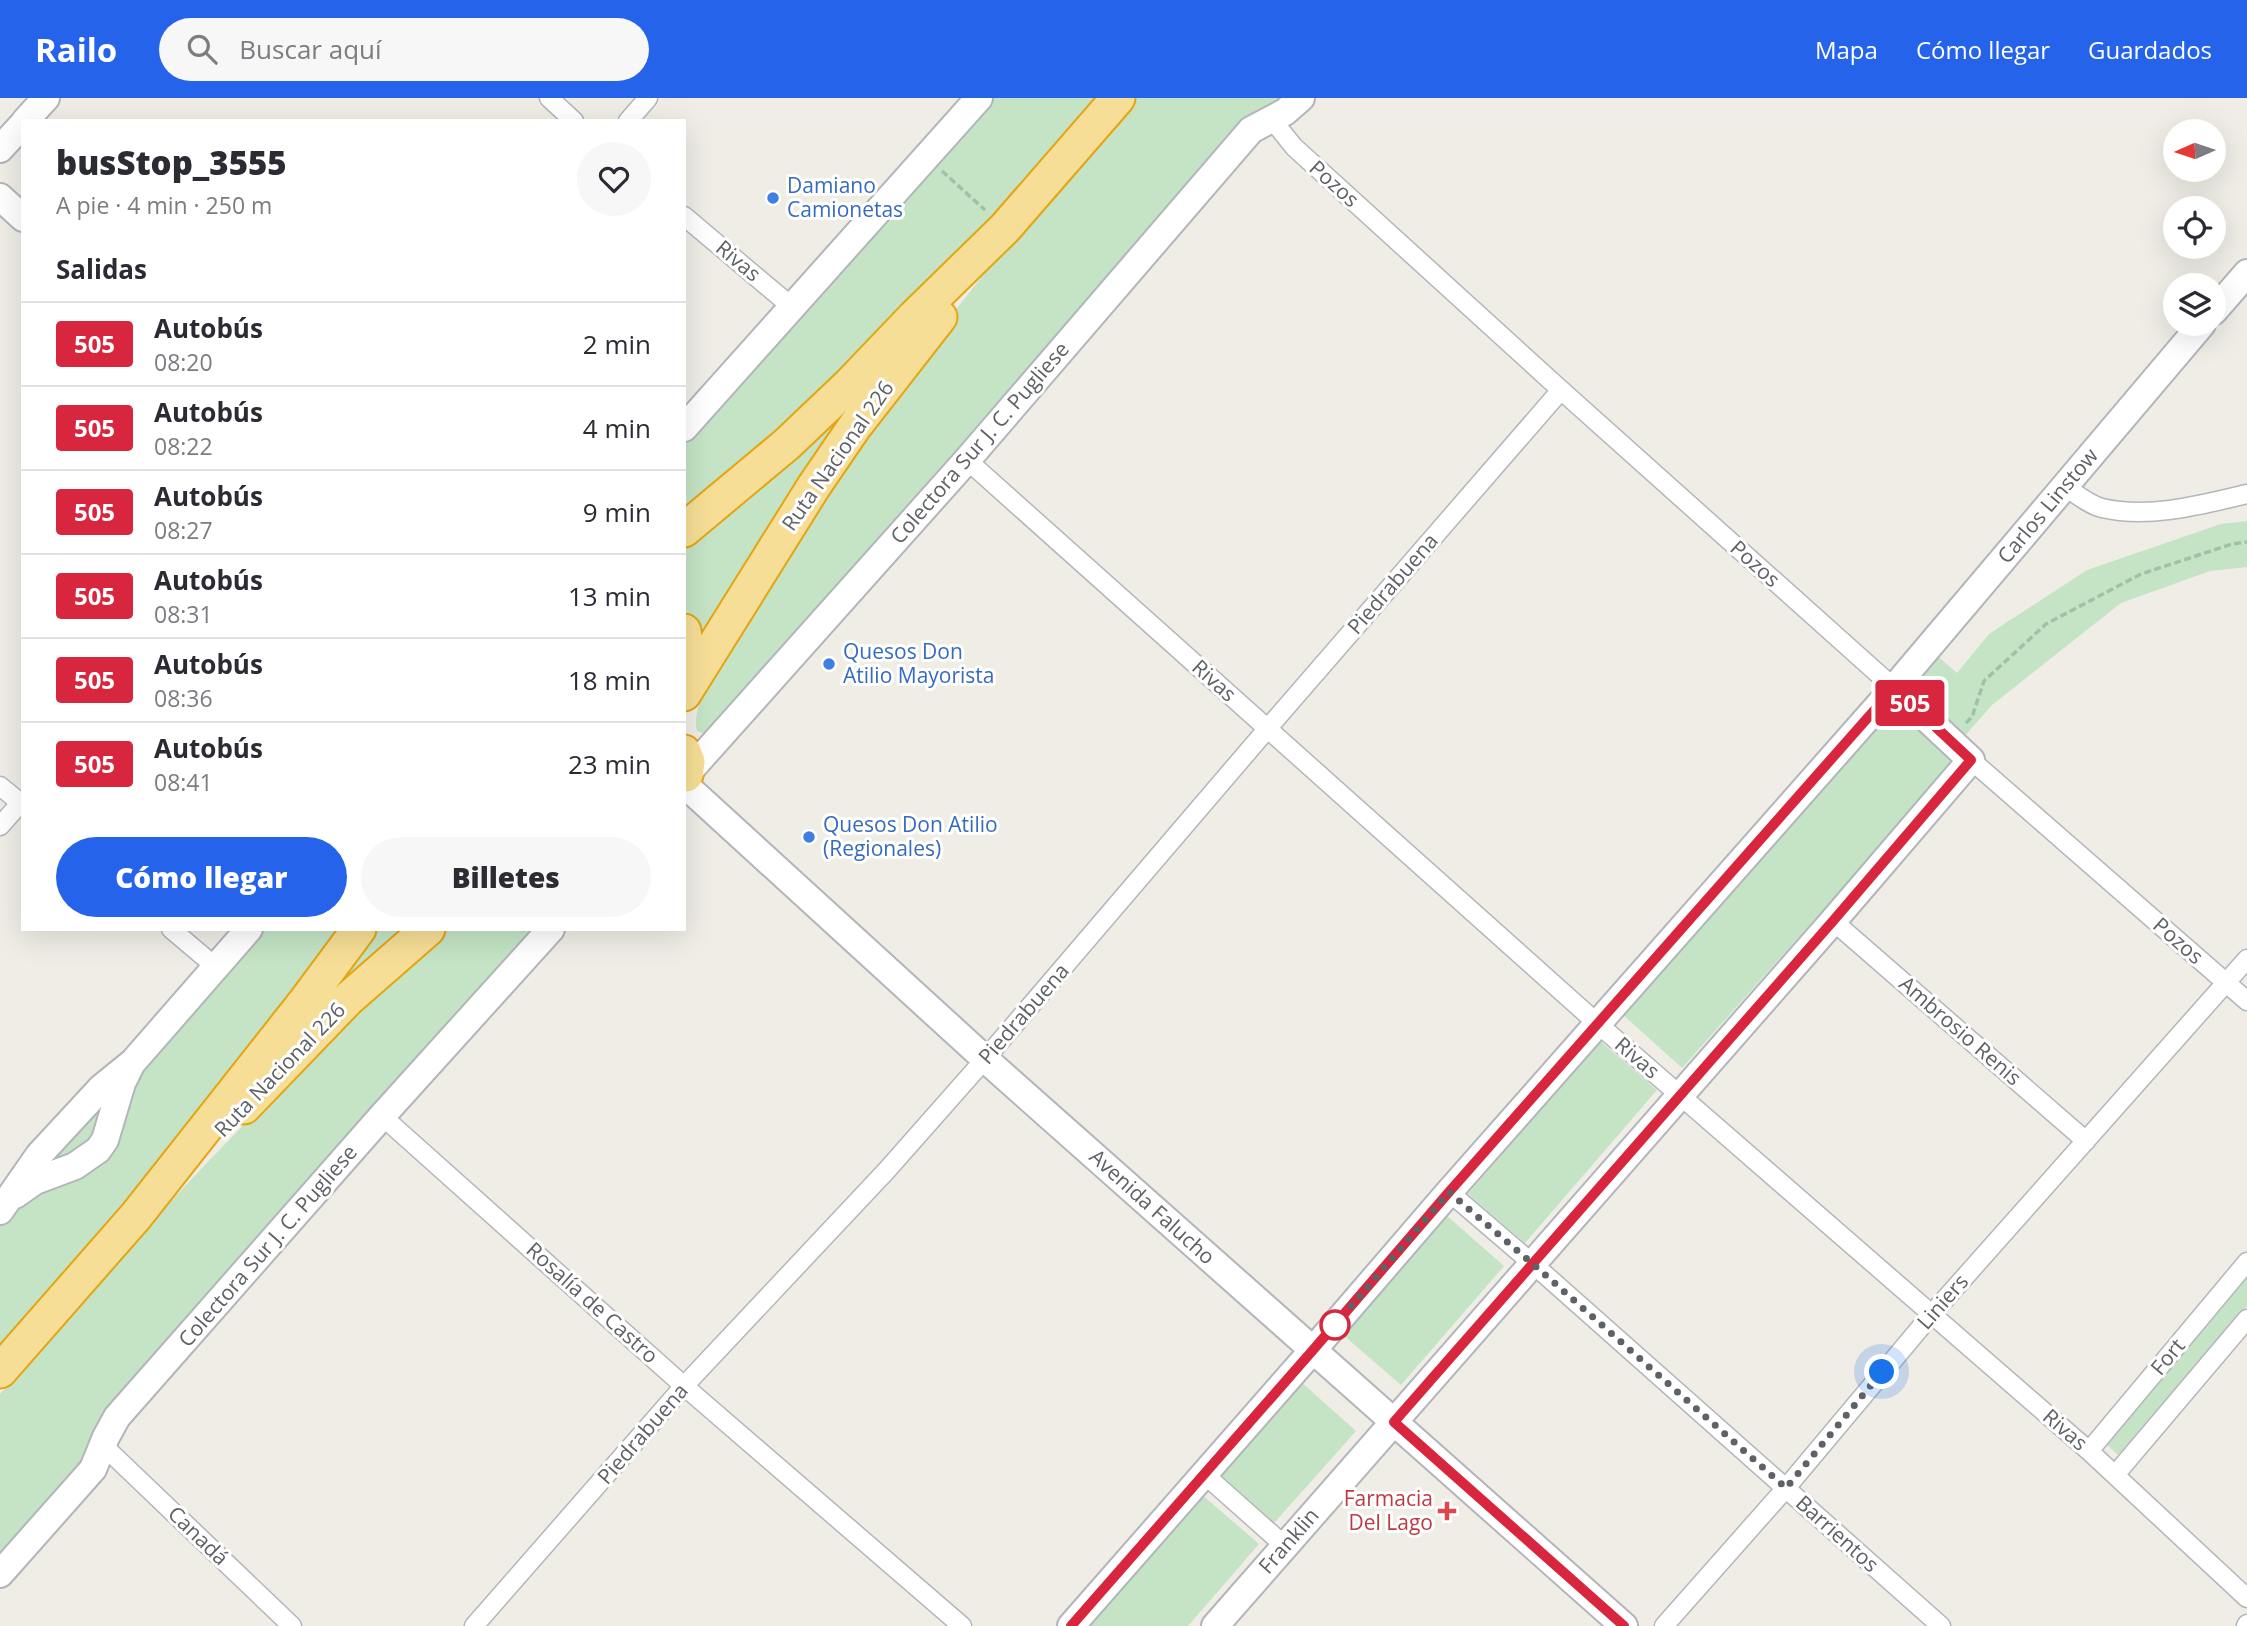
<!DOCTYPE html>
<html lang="es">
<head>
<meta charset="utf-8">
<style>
	:root { --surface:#fff; --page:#f7f7f7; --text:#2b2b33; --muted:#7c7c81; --line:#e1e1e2; --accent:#2563eb }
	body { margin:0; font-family:"Open Sans",sans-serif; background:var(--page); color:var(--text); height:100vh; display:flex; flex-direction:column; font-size:26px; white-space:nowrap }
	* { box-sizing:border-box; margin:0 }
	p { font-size:23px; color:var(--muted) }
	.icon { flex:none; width:38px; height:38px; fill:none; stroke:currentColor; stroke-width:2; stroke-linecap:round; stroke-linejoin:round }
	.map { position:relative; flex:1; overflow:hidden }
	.panel { position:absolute; left:21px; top:21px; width:665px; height:812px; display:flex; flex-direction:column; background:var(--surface); border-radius:0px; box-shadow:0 7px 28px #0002 }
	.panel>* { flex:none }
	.badge { padding:0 14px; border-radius:5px; font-size:24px; line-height:46px }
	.needle { width:46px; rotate:267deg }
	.fabs { position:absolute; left:2163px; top:21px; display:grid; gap:14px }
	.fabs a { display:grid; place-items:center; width:63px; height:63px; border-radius:50%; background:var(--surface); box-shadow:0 7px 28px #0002; font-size:35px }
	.you { position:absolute; width:35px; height:35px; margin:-18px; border:5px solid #fff; border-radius:50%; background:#1a73e8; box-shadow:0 0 0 10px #1a73e833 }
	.map>.badge { position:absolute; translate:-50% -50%; box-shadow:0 0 0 4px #fff }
	h2 { padding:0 35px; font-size:26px; line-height:63px }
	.round { display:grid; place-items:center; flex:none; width:74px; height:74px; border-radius:37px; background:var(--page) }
	.headline { display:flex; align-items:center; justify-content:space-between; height:119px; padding:0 35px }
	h1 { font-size:33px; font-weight:800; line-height:52px }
	.cta { display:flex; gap:14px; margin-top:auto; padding:14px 35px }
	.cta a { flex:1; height:80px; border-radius:42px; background:var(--accent); color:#fff; font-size:28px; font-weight:800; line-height:80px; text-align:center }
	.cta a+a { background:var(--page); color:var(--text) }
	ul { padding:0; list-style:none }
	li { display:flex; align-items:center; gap:21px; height:84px; padding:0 35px; border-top:2px solid var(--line) }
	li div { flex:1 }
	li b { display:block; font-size:26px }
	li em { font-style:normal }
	li .badge { min-width:77px; font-weight:700; text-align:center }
	header { display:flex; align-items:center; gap:42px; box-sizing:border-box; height:98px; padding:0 35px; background:var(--accent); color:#fff }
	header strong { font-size:33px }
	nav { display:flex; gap:38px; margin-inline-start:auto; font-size:24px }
	.search { width:490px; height:63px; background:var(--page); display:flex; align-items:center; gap:18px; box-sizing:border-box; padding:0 24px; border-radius:38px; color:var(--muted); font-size:26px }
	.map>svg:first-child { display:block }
	.green { fill:#c4e4c5 }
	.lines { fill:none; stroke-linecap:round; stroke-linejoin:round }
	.street-casing { stroke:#b3b6ba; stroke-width:21 }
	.secondary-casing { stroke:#b2b5ba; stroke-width:30 }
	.highway-casing { stroke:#e5a410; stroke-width:37 }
	.path { stroke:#9cc2a8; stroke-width:3.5; stroke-dasharray:7 3.5; stroke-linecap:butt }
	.street { stroke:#fff; stroke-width:18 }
	.secondary { stroke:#fff; stroke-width:26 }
	.highway { stroke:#f6de96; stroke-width:33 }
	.line-casing { stroke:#fff; stroke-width:16 }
	.line { stroke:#d7263d; stroke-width:10 }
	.walk { stroke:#5e6165; stroke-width:7; stroke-dasharray:0 12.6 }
	.shop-dot { fill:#3f7fe0; stroke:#fff; stroke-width:2.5 }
	.stop-dot { fill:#fff; stroke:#d7263d; stroke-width:3.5 }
	.health-dot { fill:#e0444e; stroke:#fff; stroke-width:2.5 }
	.labels { text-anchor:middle; stroke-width:6; stroke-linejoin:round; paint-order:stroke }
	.street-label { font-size:21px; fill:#5e6165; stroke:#fff }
	.shop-label { font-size:21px; fill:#366cbe; stroke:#fff; text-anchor:start }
	.health-label { font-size:21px; fill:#be3a42; stroke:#fff; text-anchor:end }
</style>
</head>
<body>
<header>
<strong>Railo</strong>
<div class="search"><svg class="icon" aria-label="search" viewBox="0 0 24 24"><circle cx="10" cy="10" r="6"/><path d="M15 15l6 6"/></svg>Buscar aquí</div>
<nav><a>Mapa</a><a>Cómo llegar</a><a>Guardados</a></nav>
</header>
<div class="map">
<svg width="2247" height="1528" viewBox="0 0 2247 1528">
	<rect width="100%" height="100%" fill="#efede6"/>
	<!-- green -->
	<path class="green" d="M992 0H1099L920 200 684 420V342Z
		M1135 0H1283L1238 33 722 618 705 636 697 633C682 586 833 385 866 339 895 298 923 254 954 214 1011 140 1074 70 1135 0Z
		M916 232 703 547 690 518 684 510V442Z
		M2247 423V469L2210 473 2121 505 1992 607 1962 641 1905 589 1935 556 1957 575 1989 536 2087 472 2221 426Z
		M1896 605 1958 660 1682 970 1620 914Z
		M261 831H349L120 1113 0 1249V1128L21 1104 70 1080 136 974Z
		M371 831H411L293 934Z
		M444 831H536L0 1463V1296L143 1133 205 1067 373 892Z
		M1600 943 1657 992 1525 1145 1468 1096Z
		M106 1000 104 1022 80 1057 45 1065Z
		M1446 1117 1504 1168 1401 1287 1342 1236Z
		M2247 1179V1208L2118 1357 2105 1345Z
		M1300 1283 1356 1333 1274 1425 1218 1375Z
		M1201 1396 1259 1446 1188 1528H1087Z"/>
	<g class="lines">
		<defs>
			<path id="street" d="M549 0 574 23
				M1279 17 1278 29 1294 49 1561 292 1894 590
				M628 23 648 0
				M684 118 792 209
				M967 362 1598 926 2089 1353 2247 1500
				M2064 388C2075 395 2089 407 2102 410 2149 421 2201 407 2247 396
				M1971 662 2247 903
				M0 688 23 707
				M0 728 23 702
				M1833 823 2086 1043
				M171 831 217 870
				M382 1018 684 1288 962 1528
				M1449 1094 1533 1166 1941 1528
				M2089 1353 2247 1164
				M101 1354 111 1355 292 1528
				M1204 1376 1285 1448
				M2115 1377 2247 1221
				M474 1528 684 1288 887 1072 985 961 1268 630 1561 292
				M1664 1528 1786 1390 1931 1217 2247 861
				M2246 1528 2247 1526"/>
			<path id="secondary" d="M25 23 46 0
				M0 51 23 26
				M0 99 23 120
				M2214 213 2247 175
				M684 330 979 0
				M684 679 967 362 1251 32 1285 14 1301 0
				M684 686 985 961 1624 1528
				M15 1097 35 1083 75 1068 98 1052 105 1042 122 985 132 965
				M0 1113 39 1057 101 990 133 964 249 831
				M0 1476 93 1371 106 1339 117 1319 382 1018 551 831
				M1071 1528 1313 1252 1449 1094 1894 590 2202 226
				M1215 1528 1833 823 1971 662 1894 590"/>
			<path id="highway" d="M684 432 787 346 849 287 915 218 1005 130 1118 0
				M684 533 689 567 684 590
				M684 596 814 388 855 328 940 219
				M684 654 688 664 686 677
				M244 1009 348 901 428 831
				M0 1273 136 1118 304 905 359 831"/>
		</defs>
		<!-- street casing -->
		<use href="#street" class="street-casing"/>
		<!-- secondary casing -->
		<use href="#secondary" class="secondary-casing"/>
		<!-- highway casing -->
		<use href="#highway" class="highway-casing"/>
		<!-- path -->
		<path class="path" d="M942 73 985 112
			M1966 625 1972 619 1984 583 2046 526 2141 476 2232 446 2247 444"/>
		<!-- street -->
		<use href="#street" class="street"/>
		<!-- secondary -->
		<use href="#secondary" class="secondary"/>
		<!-- highway -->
		<use href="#highway" class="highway"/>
	</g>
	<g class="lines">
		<defs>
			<path id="line" d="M1071 1528 1313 1252 1449 1094 1894 590 1971 662 1833 823 1394 1324 1624 1528"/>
		</defs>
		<!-- line casing -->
		<use href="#line" class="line-casing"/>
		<!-- line -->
		<use href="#line" class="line"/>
		<!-- walk -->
		<path class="walk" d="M1335 1227 1449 1094 1533 1166 1786 1390 1882 1274"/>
	</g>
	<!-- markers -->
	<g class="shop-dot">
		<circle cx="773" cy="100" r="7"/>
		<circle cx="829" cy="566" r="7"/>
		<circle cx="809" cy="739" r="7"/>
	</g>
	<circle class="stop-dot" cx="1335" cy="1227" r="14"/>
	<path class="health-dot" d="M1443.5 1402.5h7v7h7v7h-7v7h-7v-7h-7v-7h7z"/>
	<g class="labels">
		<!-- street labels -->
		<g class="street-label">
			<text transform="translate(1334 86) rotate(42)" y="7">Pozos</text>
			<text transform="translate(738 163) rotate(40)" y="7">Rivas</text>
			<text transform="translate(980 345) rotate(-49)" y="7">Colectora Sur J. C. Pugliese</text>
			<text transform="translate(838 358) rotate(-55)" y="7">Ruta Nacional 226</text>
			<text transform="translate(2048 408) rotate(-50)" y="7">Carlos Linstow</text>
			<text transform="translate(1755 466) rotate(42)" y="7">Pozos</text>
			<text transform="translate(1393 486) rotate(-49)" y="7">Piedrabuena</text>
			<text transform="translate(1214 583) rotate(42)" y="7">Rivas</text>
			<text transform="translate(2178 843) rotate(41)" y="7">Pozos</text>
			<text transform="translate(1024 916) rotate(-49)" y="7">Piedrabuena</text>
			<text transform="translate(1960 933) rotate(41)" y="7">Ambrosio Renis</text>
			<text transform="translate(1637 960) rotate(41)" y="7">Rivas</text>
			<text transform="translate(280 972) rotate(-46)" y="7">Ruta Nacional 226</text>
			<text transform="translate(1152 1109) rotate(42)" y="7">Avenida Falucho</text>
			<text transform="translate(268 1148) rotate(-49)" y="7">Colectora Sur J. C. Pugliese</text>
			<text transform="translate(1943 1204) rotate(-49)" y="7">Liniers</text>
			<text transform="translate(592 1205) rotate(42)" y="7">Rosalía de Castro</text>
			<text transform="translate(2168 1259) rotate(-50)" y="7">Fort</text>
			<text transform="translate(2065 1332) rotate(41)" y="7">Rivas</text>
			<text transform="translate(643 1336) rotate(-49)" y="7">Piedrabuena</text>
			<text transform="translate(1837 1436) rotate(42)" y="7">Barrientos</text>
			<text transform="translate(198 1438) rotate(44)" y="7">Canadá</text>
			<text transform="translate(1289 1443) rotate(-49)" y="7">Franklin</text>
		</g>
		<!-- shop labels -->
		<g class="shop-label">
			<text x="787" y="95">Damiano<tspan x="787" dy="24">Camionetas</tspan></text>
			<text x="843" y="561">Quesos Don<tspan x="843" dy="24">Atilio Mayorista</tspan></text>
			<text x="823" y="734">Quesos Don Atilio<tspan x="823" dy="24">(Regionales)</tspan></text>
		</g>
		<!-- health labels -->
		<g class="health-label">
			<text x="1433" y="1408">Farmacia<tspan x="1433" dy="24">Del Lago</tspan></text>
		</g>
	</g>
</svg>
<div class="fabs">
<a><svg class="needle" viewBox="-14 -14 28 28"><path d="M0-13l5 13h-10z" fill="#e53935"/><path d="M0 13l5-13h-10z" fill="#7c7c81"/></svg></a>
<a><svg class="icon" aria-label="locate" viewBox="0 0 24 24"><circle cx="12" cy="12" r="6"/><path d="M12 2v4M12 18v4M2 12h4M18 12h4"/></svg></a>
<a><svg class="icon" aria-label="layers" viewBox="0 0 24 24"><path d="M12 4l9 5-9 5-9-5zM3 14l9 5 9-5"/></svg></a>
</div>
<div class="you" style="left:1882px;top:1274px"></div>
<b class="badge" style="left:1910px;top:605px;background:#d7263d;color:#fff">505</b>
<section class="panel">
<div class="headline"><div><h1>busStop_3555</h1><p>A pie · 4 min · 250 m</p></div><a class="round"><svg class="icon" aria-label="heart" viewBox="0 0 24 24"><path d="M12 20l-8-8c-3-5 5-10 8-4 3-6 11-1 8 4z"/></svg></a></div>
<h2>Salidas</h2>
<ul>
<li><span class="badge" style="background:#d7263d;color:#fff">505</span><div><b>Autobús</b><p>08:20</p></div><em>2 min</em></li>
<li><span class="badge" style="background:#d7263d;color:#fff">505</span><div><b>Autobús</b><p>08:22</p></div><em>4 min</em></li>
<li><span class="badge" style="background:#d7263d;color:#fff">505</span><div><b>Autobús</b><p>08:27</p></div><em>9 min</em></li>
<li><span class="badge" style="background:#d7263d;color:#fff">505</span><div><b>Autobús</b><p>08:31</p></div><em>13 min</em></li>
<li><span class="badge" style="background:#d7263d;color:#fff">505</span><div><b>Autobús</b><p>08:36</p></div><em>18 min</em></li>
<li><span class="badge" style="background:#d7263d;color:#fff">505</span><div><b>Autobús</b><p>08:41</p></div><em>23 min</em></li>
</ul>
<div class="cta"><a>Cómo llegar</a><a>Billetes</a></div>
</section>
</div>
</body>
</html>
